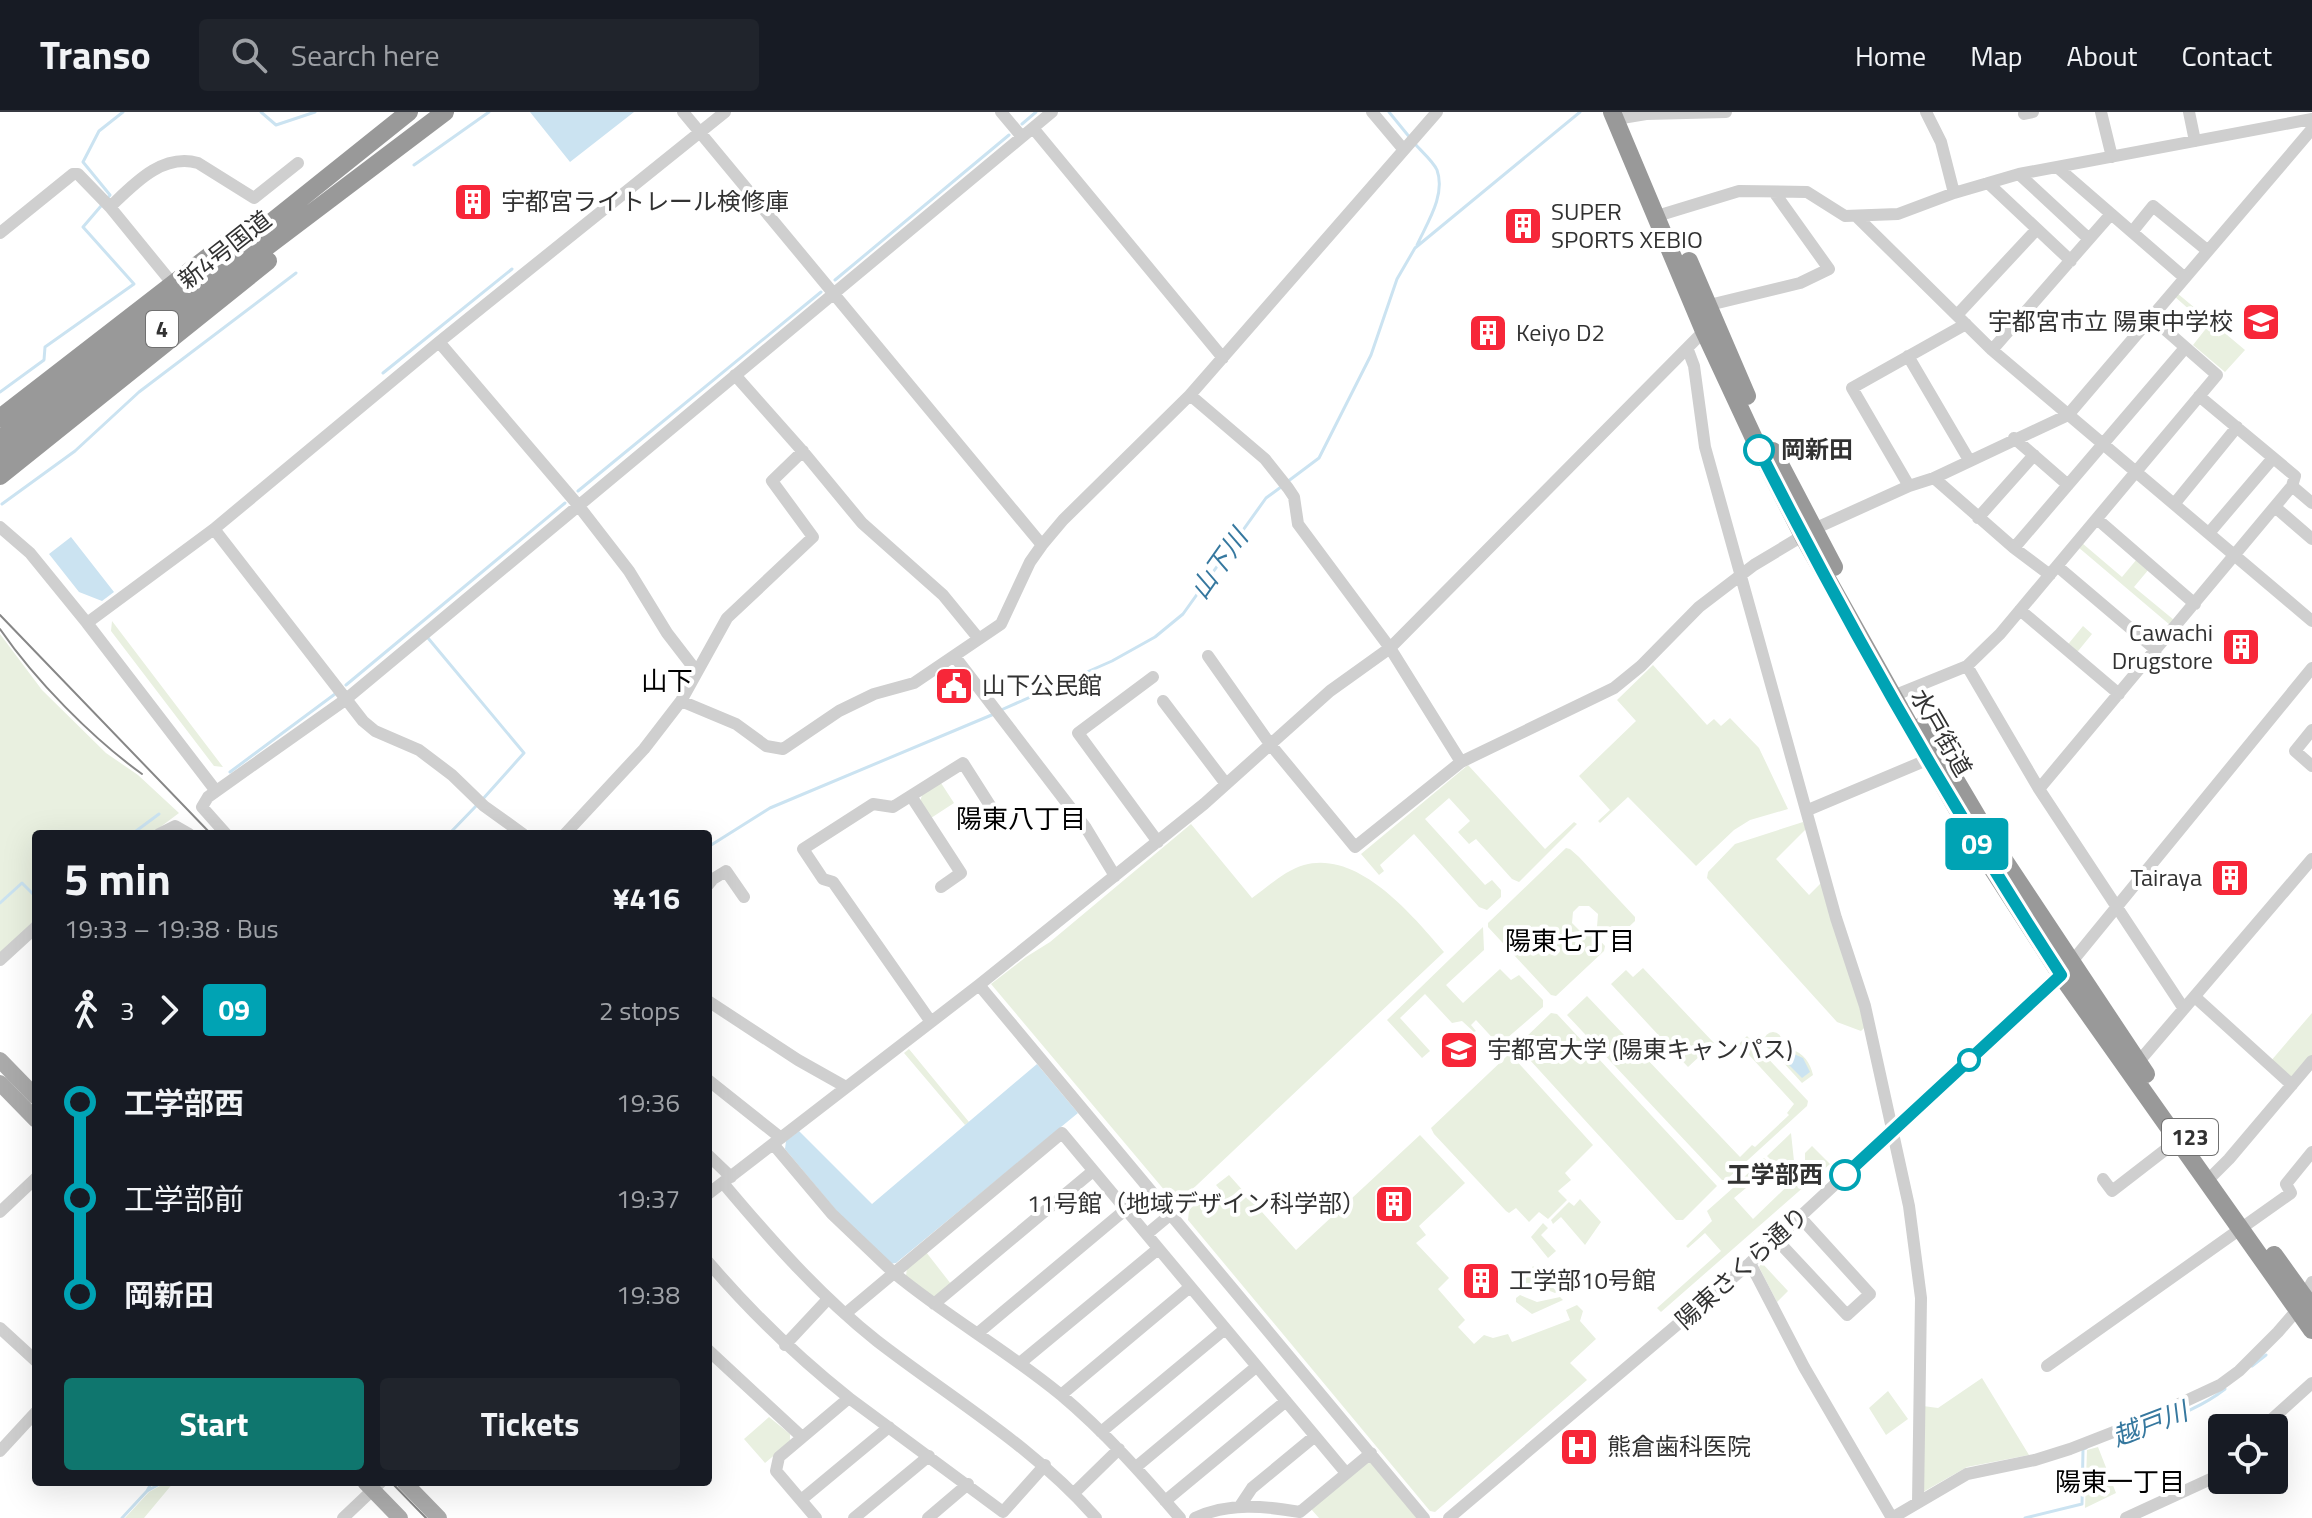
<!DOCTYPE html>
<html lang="en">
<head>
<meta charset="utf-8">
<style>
	:root { --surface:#171b24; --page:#20242c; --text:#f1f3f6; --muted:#9ea1a6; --line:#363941; --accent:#0f766e }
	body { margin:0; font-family:"Titillium Web","Noto Sans JP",sans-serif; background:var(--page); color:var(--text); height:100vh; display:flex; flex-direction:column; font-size:30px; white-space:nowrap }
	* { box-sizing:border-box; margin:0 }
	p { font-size:26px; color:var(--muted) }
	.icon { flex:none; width:44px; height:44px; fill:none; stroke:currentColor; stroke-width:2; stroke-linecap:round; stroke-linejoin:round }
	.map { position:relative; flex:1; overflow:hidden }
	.sheet { position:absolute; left:32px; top:718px; width:680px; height:656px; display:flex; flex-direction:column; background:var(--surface); border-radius:8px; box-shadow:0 8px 32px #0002 }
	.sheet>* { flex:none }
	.badge { padding:0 16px; border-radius:6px; font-size:28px; line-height:52px }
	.buttons { position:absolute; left:2208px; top:1302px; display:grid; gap:16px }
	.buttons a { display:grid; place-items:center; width:80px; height:80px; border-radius:8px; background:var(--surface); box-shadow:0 8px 32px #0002; font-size:40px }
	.map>.badge { position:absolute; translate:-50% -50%; box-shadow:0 0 0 4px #fff }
	.legs { display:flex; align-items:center; gap:12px; height:88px; padding:0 32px; font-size:26px }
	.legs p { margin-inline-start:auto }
	.head { display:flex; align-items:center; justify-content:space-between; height:136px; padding:0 32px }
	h1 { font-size:44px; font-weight:700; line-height:60px }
	.action { display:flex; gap:16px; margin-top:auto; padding:16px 32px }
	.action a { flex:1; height:92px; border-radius:8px; background:var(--accent); color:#fff; font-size:32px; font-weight:700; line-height:92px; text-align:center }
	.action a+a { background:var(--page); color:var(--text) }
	ul { padding:0 32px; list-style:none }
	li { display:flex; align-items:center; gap:28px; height:96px; font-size:30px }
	li i { display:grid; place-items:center; width:12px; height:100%; margin:0 10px; background:currentColor }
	li i::after { content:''; width:20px; height:20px; margin:-10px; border:6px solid; border-radius:50%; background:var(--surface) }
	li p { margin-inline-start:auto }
	li:first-child i { background:linear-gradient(#0000 50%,currentColor 0) }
	li:last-child i { background:linear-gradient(currentColor 50%,#0000 0) }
	header { display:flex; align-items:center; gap:48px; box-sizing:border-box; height:112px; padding:0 40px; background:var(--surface); border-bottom:2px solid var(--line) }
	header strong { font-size:38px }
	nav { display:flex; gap:44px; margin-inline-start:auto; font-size:28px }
	.search { width:560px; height:72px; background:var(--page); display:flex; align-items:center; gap:20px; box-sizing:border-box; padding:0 28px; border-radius:8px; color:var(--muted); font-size:30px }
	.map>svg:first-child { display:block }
	.green { fill:#e9f0e0 }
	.water { fill:#cbe3f1 }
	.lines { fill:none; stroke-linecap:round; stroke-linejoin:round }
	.stream { stroke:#cbe3f1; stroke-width:3 }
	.minor { stroke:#cfcfcf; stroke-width:12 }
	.major { stroke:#aaa; stroke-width:16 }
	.highway { stroke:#999; stroke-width:18 }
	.tram { stroke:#878787; stroke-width:2 }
	.line-1-casing { stroke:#fff; stroke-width:18 }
	.line-1 { stroke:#00a3b4; stroke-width:12 }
	.stop-1-dot { fill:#fff; stroke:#00a3b4; stroke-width:4 }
	.labels { text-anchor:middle; stroke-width:8; stroke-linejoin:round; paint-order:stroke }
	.shield { fill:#fff; stroke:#707070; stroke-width:2 }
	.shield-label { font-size:22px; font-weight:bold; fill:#323232 }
	.poi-label { font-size:24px; fill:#323232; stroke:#fff; text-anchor:start }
	.street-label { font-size:24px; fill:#323232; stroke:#fff }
	.stop-label { font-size:24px; font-weight:bold; fill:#323232; stroke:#fff; text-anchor:start }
	.water-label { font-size:26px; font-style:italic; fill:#36789f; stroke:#fff }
	.neighbourhood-label { font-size:26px; fill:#000; stroke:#fff }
</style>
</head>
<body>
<header>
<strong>Transo</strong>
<div class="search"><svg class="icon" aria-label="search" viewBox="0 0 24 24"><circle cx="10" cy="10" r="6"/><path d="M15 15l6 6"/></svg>Search here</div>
<nav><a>Home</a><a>Map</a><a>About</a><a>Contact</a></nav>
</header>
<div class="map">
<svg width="2312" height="1406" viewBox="0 0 2312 1406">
	<rect width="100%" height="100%" fill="#fff"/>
	<!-- green -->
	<path class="green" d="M2177 181 2245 238 2225 260 2193 233 2208 214 2174 184Z
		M2082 431 2122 465 2137 447 2149 457 2134 475 2174 508 2170 513 2078 435Z
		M112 509 223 655 214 654 111 519Z
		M2083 514 2092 522 2074 544 2065 536Z
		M0 522 42 578 106 641 138 663 179 701 151 722H36V809L0 841Z
		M1653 553 1707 613 1714 607 1721 614 1730 606 1759 636 1788 697 1750 708 1734 718 1696 754 1628 685 1600 711 1598 709 1610 698 1579 664 1636 609 1617 588Z
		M1468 653 1545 737 1574 710 1577 712 1519 770 1512 767 1476 727 1469 732 1458 720 1470 709 1449 686 1425 707 1485 773 1492 768 1501 778V785L1487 798 1479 795 1414 722 1380 753 1384 759 1379 763 1361 742Z
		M941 671 954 691 931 706 920 690 922 683Z
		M1803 710 1806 717 1776 747 1809 783 1823 769 1866 914 1861 919 1837 910 1707 766 1708 760 1735 732Z
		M1191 712 1252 786C1269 774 1284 759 1304 753 1359 738 1413 804 1444 840L1181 1088 1171 1086 991 872 1026 845 1050 830Z
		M1566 736 1570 737 1579 745 1635 805V809L1614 829 1597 815 1598 802 1589 794H1579L1573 800 1572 811 1582 821 1592 820 1605 834 1604 839 1556 884 1551 883 1488 815V811Z
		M1483 815 1484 838 1446 873 1463 891 1500 857 1511 868 1519 863 1543 888V895L1499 933 1476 908 1471 913 1476 919 1474 920 1462 909 1452 911 1425 882 1400 906 1430 939 1422 946 1387 908Z
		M1643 856 1714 931 1688 955 1611 872 1626 858 1633 865Z
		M1587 884 1740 1045 1752 1033 1755 1035 1789 1003 1787 1001 1794 992 1739 932 1747 924 1808 989 1807 994 1726 1068H1722L1567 903Z
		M1551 901 1557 902 1717 1074 1683 1108H1676L1520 937 1523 928Z
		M2312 901V949L2296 968 2270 950Z
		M1764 929a9 9 0 1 1 18 0a9 9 0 1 1-18 0Z
		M909 937 969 1010 965 1013 904 941Z
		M1791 937C1804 942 1810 950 1813 963L1802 971 1781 948Z
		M1507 944 1513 945 1593 1033 1565 1061 1571 1068 1558 1079 1567 1088 1548 1107 1539 1100 1529 1110 1516 1096 1509 1101 1506 1099 1434 1022 1431 1016Z
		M1791 1021 1794 1049 1792 1051 1771 1048 1767 1044Z
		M1420 1023 1465 1071 1419 1114 1426 1123 1416 1131 1449 1166 1438 1177 1465 1208 1458 1215 1474 1232 1484 1223 1493 1226 1508 1222 1512 1230 1570 1208 1566 1198 1577 1193 1583 1199 1580 1209 1596 1227 1570 1251 1587 1268 1435 1400 1430 1399 1188 1108 1189 1098 1209 1079 1215 1085 1221 1079 1216 1073 1229 1063 1296 1138Z
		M1812 1034 1830 1052 1661 1200 1657 1196 1721 1139 1705 1121 1688 1136 1686 1134 1712 1109 1707 1099 1734 1075 1746 1076 1734 1086 1753 1107 1805 1057V1041Z
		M1764 1046 1768 1050 1769 1067 1765 1071 1741 1068Z
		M1580 1087 1601 1110 1585 1133 1561 1105 1553 1112 1551 1108 1569 1090 1574 1094Z
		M1543 1111 1548 1116 1541 1123 1556 1139 1548 1146 1531 1125Z
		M926 1140 951 1172 936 1184H929L906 1164 907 1156Z
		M1762 1151 1788 1179 1777 1190 1759 1155Z
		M1533 1154 1557 1180 1555 1181 1535 1173 1520 1177Z
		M1520 1183 1537 1190 1560 1185 1563 1188 1532 1202 1516 1190V1186Z
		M1982 1266 2029 1343 1967 1355 1923 1380V1294L1938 1296Z
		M1888 1279 1908 1307 1886 1323 1869 1296Z
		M769 1305 790 1322V1330L765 1351 744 1327Z
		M2098 1335 2116 1381 2085 1396 2087 1338Z
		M1366 1351H1371L1417 1406H1319L1311 1397Z
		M167 1370H174L144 1406H125L149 1380Z"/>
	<!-- water -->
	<path class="water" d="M530 0H634L570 50Z
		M71 425 114 480 102 489 79 480 49 442Z
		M1794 942 1803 946 1810 960 1802 966 1786 950Z
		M1037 952 1078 1001 896 1151 889 1152 840 1103 785 1037 786 1029 799 1019 872 1092Z"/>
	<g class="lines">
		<!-- stream -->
		<path class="stream" d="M261 0 276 13 315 0
			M1389 0 1411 27
			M1022 12 1036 0
			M1416 33C1422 40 1433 49 1437 58 1446 83 1427 111 1417 133
			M414 53 489 0
			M106 88 110 83 83 50 99 19 123 0
			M835 168 1009 23
			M383 261 512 157
			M0 280 44 248 45 235 134 172 83 115 101 94
			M1287 370 1319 346 1371 243 1397 167 1415 136 1580 0
			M578 379 821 180
			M2 392 75 339 139 280 296 161
			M428 526 524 641 482 688
			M346 573 565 391
			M1001 598 1112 549 1155 525 1183 502 1266 386 1281 375
			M230 660 335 582
			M132 722 159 702
			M449 722 477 693
			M708 735 770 696 994 602
			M0 791 22 771 36 785
			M2252 1254 2266 1243
			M2146 1314C2174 1306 2202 1295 2225 1277
			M147 1379 152 1370
			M122 1406 147 1379 163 1370
			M2025 1406 2082 1392 2083 1337 2086 1336"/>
		<!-- minor -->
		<path class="minor" d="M683 0 1042 433
			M1001 0 1022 25
			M1372 0 1404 38
			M1926 0 1941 30 1954 81
			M2101 0 2112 45
			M2189 0 2195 29
			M2024 2 2033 0
			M1616 7 1646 2 1726 0
			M1033 16 1223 246
			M2057 55 2185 166
			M2019 62 2089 127
			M1988 71 2071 149
			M110 95 172 171
			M1657 104 1739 79 1807 80 1845 104 1898 102 1954 81 2019 62 2312 7
			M1856 104 1992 238 2312 509
			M2132 120 2153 94 2208 139
			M0 121 73 62H78L110 95C134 72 162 41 198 51L254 86 298 51
			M1701 195 1800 171 1829 157 1774 80
			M1957 203 2037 117
			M439 230 578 393 629 459 667 521 697 560
			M1688 238 1694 254 1705 335 1836 806 1865 894 1909 1094 1921 1186 1918 1390
			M1992 238 2111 102
			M1908 244 1969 348
			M735 263 805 342 862 411 943 483 979 527
			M1190 283 1265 347 1288 376 1294 385 1298 412 1390 536 1461 650
			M2199 284 2295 364 2292 374
			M2014 326 2068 373
			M1934 366 2014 436 2050 463
			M1909 374 1934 366 2068 303 2312 17
			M2175 391 2237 315
			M2275 395 2312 427
			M1978 406 2034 343
			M2097 407 2195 492
			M0 415 30 441 87 511 214 417 439 230 725 0
			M214 417 363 609 375 619 419 638 452 663 484 694 523 722
			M2209 421 2273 346
			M2014 436 2185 236
			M2057 454 2156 538
			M2020 498 2119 582
			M87 511 216 679
			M1208 544 1270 632 1355 735 1461 650 1614 576 1641 554 1699 495 1754 453 1814 417 1909 374 1852 276 1966 212
			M955 545 1086 716 1115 764
			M1967 554 2000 522 2217 263 2153 207
			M1153 565 1078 621 1158 730
			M1893 584 1967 554 2039 677 2184 897
			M681 589 727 506 813 425 772 369 803 339
			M1163 589 1226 672
			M2312 618 2295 639 2312 654
			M2039 677 2292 374 2312 391
			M911 684 961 761 941 775
			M1808 698 1934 645
			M159 722 175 714 189 722
			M226 722 202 695 208 685 345 588 1052 0
			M565 722 644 637 681 589 736 612 766 634 783 637 839 599 874 582 914 571 1001 512 1030 450 1042 433 1063 408 1190 283 1437 0
			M708 773 713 767 726 759 744 785
			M0 848 36 815
			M979 873 1424 1406
			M2195 885 2292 973
			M708 889 798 948 846 975
			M931 910 833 770 823 767 803 737 873 692 893 695 963 651 998 706
			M2135 954 2312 747
			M708 968 781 1026
			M773 1032 832 1102 894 1161 1062 1021 1346 1361
			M708 1043 731 1065
			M2103 1067 2112 1079 2178 1028
			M2207 1069 2229 1047 2312 949
			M723 1071C771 1128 819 1183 877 1229 952 1287 1033 1334 1096 1406
			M708 1082 979 873 1204 692 1330 579 1390 536 1706 217
			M0 1100 36 1066
			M1147 1122 1171 1102
			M1776 1127 1847 1203 1870 1182 1800 1105
			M708 1150C751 1200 797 1245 849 1286L779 1345 776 1359 816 1406
			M1750 1151 1804 1255 1892 1406 1967 1362 2035 1348 2070 1337 2147 1307 2220 1273 2239 1259 2278 1220 2297 1198 2312 1170
			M934 1192 1093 1059
			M845 1202 894 1161C947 1205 1008 1239 1061 1283 1105 1320 1143 1363 1180 1406
			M0 1216 36 1249
			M978 1221 1125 1098
			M785 1233 828 1187
			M708 1238 802 1325
			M1020 1251 1158 1137
			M2047 1254 2291 1081 2286 1072 2312 1040
			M1061 1283 1190 1175
			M849 1286 1003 1400 1045 1353
			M2262 1316 2312 1271
			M1101 1320 1225 1217
			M0 1339 36 1300
			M1136 1355 1256 1255
			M1074 1381 1119 1337
			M801 1388 889 1315
			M1165 1389 1286 1289
			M1240 1394 1252 1376 1315 1324
			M343 1406 381 1370
			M854 1406 929 1344
			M928 1406 968 1372
			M1195 1406C1229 1390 1265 1394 1300 1400L1371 1341
			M1449 1406 1750 1151 2061 863 2312 556
			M2126 1406 2215 1365 2222 1358"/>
		<!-- major -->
		<path class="major" d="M0 948 36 985
			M0 971 36 1008
			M365 1370 400 1406
			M404 1370 439 1406"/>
		<!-- highway -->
		<path class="highway" d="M1612 0 1704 219 1758 335 1803 424 1929 648 1983 742 2061 863 2312 1218
			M1689 149 1747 284
			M0 306 244 117
			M0 327 409 0
			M1773 339 1834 455
			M0 347 223 168 445 0
			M0 364 268 149
			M1923 613 1994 733 2146 962
			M2274 1143 2312 1196"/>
		<!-- tram -->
		<path class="tram" d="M0 503 211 722
			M0 517C35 568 92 626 142 662
			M391 1370 426 1406"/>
	</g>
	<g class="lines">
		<defs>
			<path id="line-1" d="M1759 338C1850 518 1951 694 2061 863L1845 1063"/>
		</defs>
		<!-- line-1 casing -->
		<use href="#line-1" class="line-1-casing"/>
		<!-- line-1 -->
		<use href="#line-1" class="line-1"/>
	</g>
	<!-- icons -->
	<defs>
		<symbol id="building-square" viewBox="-11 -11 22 22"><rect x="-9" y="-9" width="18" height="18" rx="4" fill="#f72739" stroke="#fff"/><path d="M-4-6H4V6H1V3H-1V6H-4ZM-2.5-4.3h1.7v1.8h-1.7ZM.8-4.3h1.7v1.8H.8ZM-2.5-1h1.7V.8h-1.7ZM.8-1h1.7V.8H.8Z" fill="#fff"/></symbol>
		<symbol id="school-square" viewBox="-11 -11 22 22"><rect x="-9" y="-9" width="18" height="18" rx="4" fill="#f72739" stroke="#fff"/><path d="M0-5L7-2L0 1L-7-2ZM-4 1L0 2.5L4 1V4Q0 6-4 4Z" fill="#fff"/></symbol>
		<symbol id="civic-square" viewBox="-11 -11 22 22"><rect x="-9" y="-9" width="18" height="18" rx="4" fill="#f72739" stroke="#fff"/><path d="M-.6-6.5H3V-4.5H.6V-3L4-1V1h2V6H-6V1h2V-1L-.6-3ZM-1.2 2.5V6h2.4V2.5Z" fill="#fff"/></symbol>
		<symbol id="university-square" viewBox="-11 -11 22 22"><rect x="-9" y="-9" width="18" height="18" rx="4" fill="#f72739" stroke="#fff"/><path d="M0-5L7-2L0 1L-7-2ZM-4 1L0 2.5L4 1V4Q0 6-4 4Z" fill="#fff"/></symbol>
		<symbol id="hospital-square" viewBox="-11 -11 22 22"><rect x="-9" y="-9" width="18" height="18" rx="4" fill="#f72739" stroke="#fff"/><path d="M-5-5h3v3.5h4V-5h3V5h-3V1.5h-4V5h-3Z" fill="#fff"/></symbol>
	</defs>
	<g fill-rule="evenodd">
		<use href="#building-square" x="451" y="68" width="44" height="44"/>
		<use href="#building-square" x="1501" y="92" width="44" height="44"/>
		<use href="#school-square" x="2239" y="188" width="44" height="44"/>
		<use href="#building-square" x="1466" y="199" width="44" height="44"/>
		<use href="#building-square" x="2219" y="513" width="44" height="44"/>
		<use href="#civic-square" x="932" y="552" width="44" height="44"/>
		<use href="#building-square" x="2208" y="744" width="44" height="44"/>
		<use href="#university-square" x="1437" y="916" width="44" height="44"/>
		<use href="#building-square" x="1372" y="1070" width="44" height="44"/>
		<use href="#building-square" x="1459" y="1147" width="44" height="44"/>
		<use href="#hospital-square" x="1557" y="1313" width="44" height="44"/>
	</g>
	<!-- markers -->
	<g class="stop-1-dot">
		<circle cx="1759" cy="338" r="14"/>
		<circle cx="1969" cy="948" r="10"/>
		<circle cx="1845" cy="1063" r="14"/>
	</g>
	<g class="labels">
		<!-- shield labels -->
		<g class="shield">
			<rect x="146" y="199" width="32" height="36" rx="6"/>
			<rect x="2162" y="1007" width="56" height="36" rx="6"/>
		</g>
		<g class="shield-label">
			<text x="162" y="225">4</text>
			<text x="2190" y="1033">123</text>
		</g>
		<!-- poi labels -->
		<g class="poi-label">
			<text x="501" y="98">宇都宮ライトレール検修庫</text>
			<text x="1551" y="108">SUPER<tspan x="1551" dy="28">SPORTS XEBIO</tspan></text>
			<text x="2233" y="218" text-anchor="end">宇都宮市立 陽東中学校</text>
			<text x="1516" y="229">Keiyo D2</text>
			<text x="2213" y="529" text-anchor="end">Cawachi<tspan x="2213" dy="28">Drugstore</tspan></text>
			<text x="982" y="582">山下公民館</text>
			<text x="2202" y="774" text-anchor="end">Tairaya</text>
			<text x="1487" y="946">宇都宮大学 (陽東キャンパス)</text>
			<text x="1366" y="1100" text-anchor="end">11号館（地域デザイン科学部）</text>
			<text x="1509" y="1177">工学部10号館</text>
			<text x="1607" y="1343">熊倉歯科医院</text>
		</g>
		<!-- street labels -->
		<g class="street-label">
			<text transform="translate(225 138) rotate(-38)" y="8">新4号国道</text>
			<text transform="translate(1941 621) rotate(60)" y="8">水戸街道</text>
			<text transform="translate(1742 1156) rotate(-42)" y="8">陽東さくら通り</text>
		</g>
		<!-- stop labels -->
		<g class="stop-label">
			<text x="1781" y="346">岡新田</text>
			<text x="1823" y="1071" text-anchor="end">工学部西</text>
		</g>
		<!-- water labels -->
		<g class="water-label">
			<text transform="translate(1219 452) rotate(-55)" y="9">山下川</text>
			<text transform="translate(2150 1312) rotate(-21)" y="9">越戸川</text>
		</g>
		<!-- neighbourhood labels -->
		<g class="neighbourhood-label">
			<text x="667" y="578">山下</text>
			<text x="1021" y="716">陽東八丁目</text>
			<text x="1570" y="838">陽東七丁目</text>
			<text x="2120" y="1379">陽東一丁目</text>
		</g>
	</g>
</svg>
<div class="buttons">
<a><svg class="icon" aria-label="locate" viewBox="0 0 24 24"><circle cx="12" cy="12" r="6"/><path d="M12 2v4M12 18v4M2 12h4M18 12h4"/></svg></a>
</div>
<b class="badge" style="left:1977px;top:732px;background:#00a3b4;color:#fff">09</b>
<section class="sheet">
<div class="head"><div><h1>5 min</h1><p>19:33 – 19:38 · Bus</p></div><b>¥416</b></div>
<div class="legs"><svg class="icon" aria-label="walk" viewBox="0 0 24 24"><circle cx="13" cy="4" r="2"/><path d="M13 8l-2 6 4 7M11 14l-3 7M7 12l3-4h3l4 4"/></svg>3<svg class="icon" aria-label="forward" viewBox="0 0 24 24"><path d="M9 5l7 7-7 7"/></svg><b class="badge" style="background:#00a3b4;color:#fff">09</b><p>2 stops</p></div>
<ul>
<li><i style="color:#00a3b4"></i><b>工学部西</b><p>19:36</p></li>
<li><i style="color:#00a3b4"></i><span>工学部前</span><p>19:37</p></li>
<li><i style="color:#00a3b4"></i><b>岡新田</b><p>19:38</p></li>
</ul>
<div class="action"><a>Start</a><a>Tickets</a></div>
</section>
</div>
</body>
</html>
